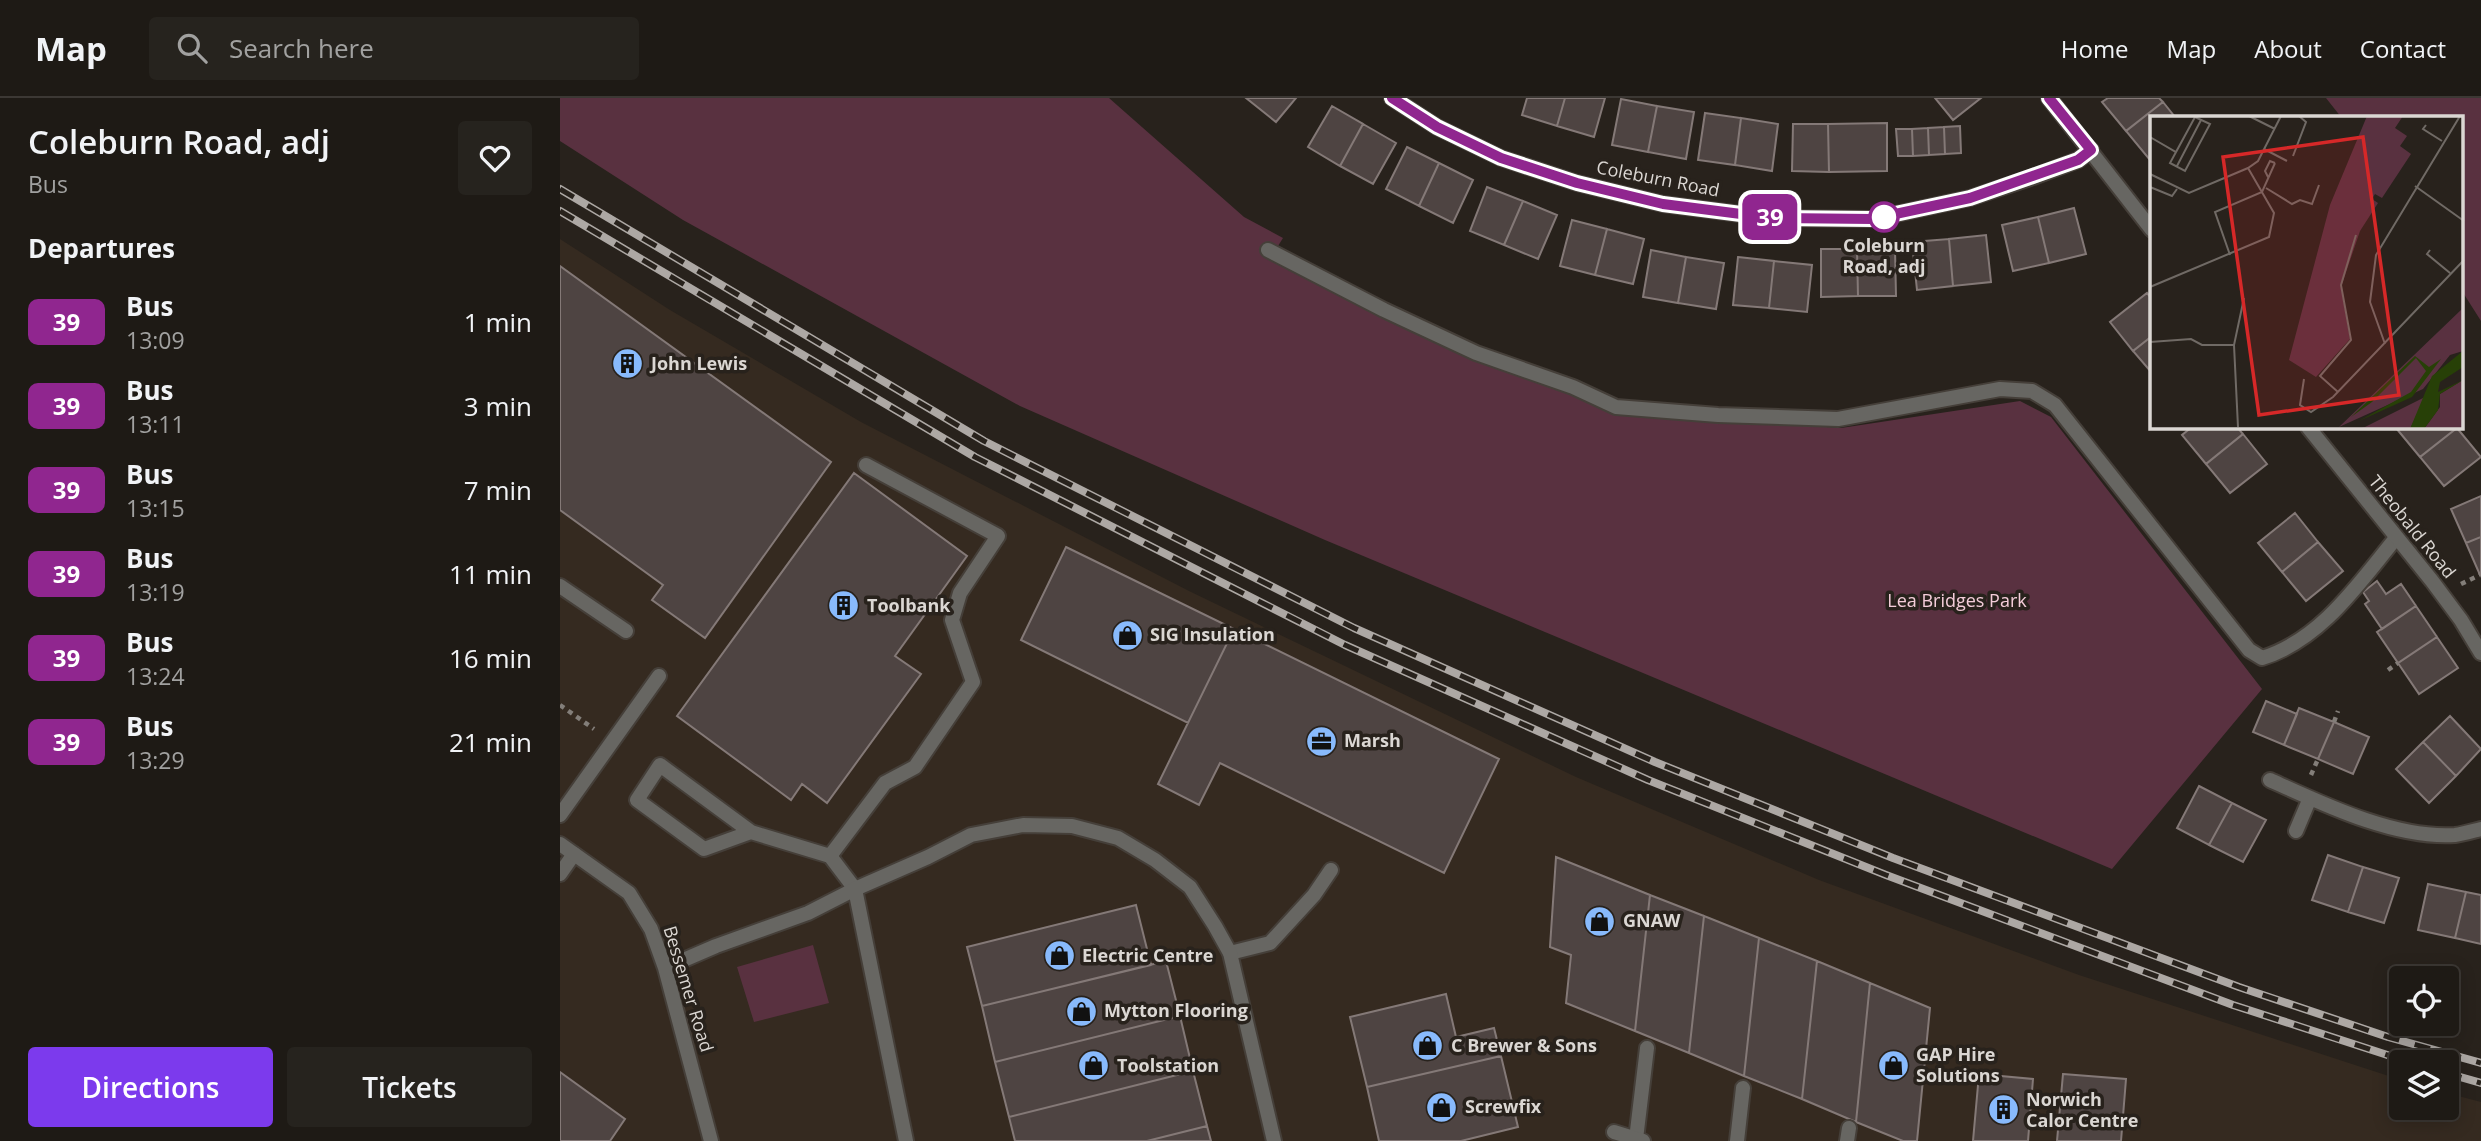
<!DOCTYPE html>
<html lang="en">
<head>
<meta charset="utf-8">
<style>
	:root { --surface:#1e1a15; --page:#26231e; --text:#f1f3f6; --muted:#a1a1a0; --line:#3c3834; --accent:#7c3aed }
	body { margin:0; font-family:"Open Sans",sans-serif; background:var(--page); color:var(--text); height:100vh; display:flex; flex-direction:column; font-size:26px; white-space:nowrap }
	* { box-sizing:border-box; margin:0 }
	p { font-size:23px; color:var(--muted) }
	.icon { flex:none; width:38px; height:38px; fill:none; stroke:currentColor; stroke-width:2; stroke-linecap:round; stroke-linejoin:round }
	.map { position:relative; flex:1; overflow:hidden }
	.sheet { display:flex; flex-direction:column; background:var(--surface); width:560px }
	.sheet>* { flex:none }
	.badge { padding:0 14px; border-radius:10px; font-size:24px; line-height:46px }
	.buttons { position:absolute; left:1829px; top:868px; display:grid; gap:14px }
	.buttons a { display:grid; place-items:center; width:70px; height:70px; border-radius:7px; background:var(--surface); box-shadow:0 4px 18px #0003,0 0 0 2px var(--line); font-size:35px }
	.map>.badge { position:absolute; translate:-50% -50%; box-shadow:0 0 0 4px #fff }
	h2 { padding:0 28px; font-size:26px; line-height:63px }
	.round { display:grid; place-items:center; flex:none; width:74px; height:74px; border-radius:7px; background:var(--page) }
	.summary { display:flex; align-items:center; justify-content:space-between; height:119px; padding:0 28px }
	h1 { font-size:33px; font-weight:600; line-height:52px }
	.button { display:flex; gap:14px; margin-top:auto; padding:14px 28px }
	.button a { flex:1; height:80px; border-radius:7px; background:var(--accent); color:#fff; font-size:28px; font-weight:600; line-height:80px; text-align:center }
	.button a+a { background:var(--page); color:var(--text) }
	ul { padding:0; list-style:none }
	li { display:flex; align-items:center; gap:21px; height:84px; padding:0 28px }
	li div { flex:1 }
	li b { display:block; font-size:26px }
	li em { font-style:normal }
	li .badge { min-width:77px; font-weight:700; text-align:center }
	header { display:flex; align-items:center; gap:42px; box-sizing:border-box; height:98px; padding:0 35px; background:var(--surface); border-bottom:2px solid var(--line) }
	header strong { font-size:33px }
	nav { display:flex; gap:38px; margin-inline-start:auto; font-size:24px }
	.search { width:490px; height:63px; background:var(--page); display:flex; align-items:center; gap:18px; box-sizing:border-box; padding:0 24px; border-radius:7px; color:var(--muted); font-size:26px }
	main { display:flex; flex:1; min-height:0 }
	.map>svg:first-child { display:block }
	.built { fill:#352a20 }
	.green { fill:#593140 }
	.building { fill:#4e4442; stroke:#847977; stroke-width:2 }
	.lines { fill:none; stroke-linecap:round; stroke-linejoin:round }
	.service-casing { stroke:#453f39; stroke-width:18 }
	.minor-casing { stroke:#453f39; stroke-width:18 }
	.path { stroke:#837e79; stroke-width:4.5; stroke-dasharray:5 5; stroke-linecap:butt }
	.service { stroke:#676662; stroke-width:14 }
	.minor { stroke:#676662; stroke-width:14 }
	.rail-casing { stroke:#ada8a4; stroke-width:8 }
	.rail { stroke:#28221c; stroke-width:5; stroke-dasharray:16; stroke-linecap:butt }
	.line-casing { stroke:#fff; stroke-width:16 }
	.line { stroke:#90268f; stroke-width:10 }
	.stop-dot { fill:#fff; stroke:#90268f; stroke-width:3.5 }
	.labels { text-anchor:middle; stroke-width:7; stroke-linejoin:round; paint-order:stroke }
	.street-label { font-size:18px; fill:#dbd7d3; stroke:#28221c }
	.stop-label { font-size:18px; font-weight:bold; fill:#dbd7d3; stroke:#28221c }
	.poi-label { font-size:18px; font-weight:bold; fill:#dbd7d3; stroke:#28221c; text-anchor:start }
	.park-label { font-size:18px; fill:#f4cdd9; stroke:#28221c }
	.inset-road { fill:none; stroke:#706a65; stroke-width:2 }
	.view { fill:#d62828; fill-opacity:0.15; stroke:#d62828; stroke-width:3.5 }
	.inset-edge { fill:none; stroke:#dbd7d3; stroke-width:3.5 }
</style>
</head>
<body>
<header>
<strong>Map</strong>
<div class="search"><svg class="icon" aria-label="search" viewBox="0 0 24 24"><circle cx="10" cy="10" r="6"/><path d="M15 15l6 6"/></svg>Search here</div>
<nav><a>Home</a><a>Map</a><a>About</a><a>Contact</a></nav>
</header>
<main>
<section class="sheet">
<div class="summary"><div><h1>Coleburn Road, adj</h1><p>Bus</p></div><a class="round"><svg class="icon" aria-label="heart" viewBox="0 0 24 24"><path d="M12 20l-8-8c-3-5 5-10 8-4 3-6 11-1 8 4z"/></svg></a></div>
<h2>Departures</h2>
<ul>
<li><span class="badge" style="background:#90268f;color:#fff">39</span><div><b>Bus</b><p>13:09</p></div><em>1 min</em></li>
<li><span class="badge" style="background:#90268f;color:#fff">39</span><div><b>Bus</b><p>13:11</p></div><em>3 min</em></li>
<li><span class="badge" style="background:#90268f;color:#fff">39</span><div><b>Bus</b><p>13:15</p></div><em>7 min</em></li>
<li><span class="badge" style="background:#90268f;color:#fff">39</span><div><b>Bus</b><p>13:19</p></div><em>11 min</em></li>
<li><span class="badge" style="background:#90268f;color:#fff">39</span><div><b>Bus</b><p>13:24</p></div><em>16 min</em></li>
<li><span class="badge" style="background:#90268f;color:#fff">39</span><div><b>Bus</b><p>13:29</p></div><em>21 min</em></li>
</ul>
<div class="button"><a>Directions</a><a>Tickets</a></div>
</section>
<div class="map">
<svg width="1921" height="1043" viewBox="0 0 1921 1043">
	<rect width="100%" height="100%" fill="#28221c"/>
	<!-- built -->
	<path class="built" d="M0 141 110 212 301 324 629 493 1016 679 1259 782 1519 877 1841 982V1010H1886L1887 995 1921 1004V1043H0Z"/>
	<!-- green -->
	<path class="green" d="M0 0H549L684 119 723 140 713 156 871 238 1071 316 1281 330 1460 303 1491 319 1702 591 1552 771 765 442 460 308 123 122 0 43Z
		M1766 0H1921V223L1902 193V19H1781Z
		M253 847 269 905 194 924 177 869Z"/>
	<!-- building -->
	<path class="building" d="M686 0H736L716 24Z
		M967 0H1005L997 28 962 17Z
		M1005 0H1045L1034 39 997 28Z
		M1375 0H1421L1393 22Z
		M1548 0H1599L1603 4 1566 33 1542 4Z
		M1061 1 1097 8 1088 54 1052 47Z
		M1603 4 1615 19H1592V61L1590 62 1566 33Z
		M772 8 803 26 780 68 748 49Z
		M1097 8 1134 14 1126 61 1088 54Z
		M1145 15 1181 20 1175 67 1138 62Z
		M1181 20 1218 26 1212 73 1175 67Z
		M1327 25V73L1269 74 1268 26Z
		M803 26 836 45 813 86 780 68Z
		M1233 26H1268L1269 74 1232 73Z
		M1400 28 1401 55 1385 56 1384 29Z
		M1384 29 1385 56 1369 57 1368 30Z
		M1368 30 1369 57 1353 58 1352 31Z
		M1336 31H1352L1353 58H1338Z
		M847 49 879 65 859 108 826 91Z
		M879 65 913 82 893 125 859 108Z
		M927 89 963 103 944 147 910 133Z
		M963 103 997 117 978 161 944 147Z
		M1514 110 1526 156 1489 165 1478 119Z
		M1478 119 1489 165 1453 173 1442 127Z
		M1012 122 1047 131 1035 177 1000 168Z
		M1047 131 1084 141 1073 186 1035 177Z
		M1426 137 1431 184 1393 188 1389 141Z
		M1389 141 1393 188 1357 192 1352 144Z
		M1261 151H1297L1298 198 1261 199Z
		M1297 151H1335L1336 198H1298Z
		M1091 152 1126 159 1118 205 1083 199Z
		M1126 159 1164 165 1156 211 1118 205Z
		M1178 159 1214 163 1209 210 1173 207Z
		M1214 163 1252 167 1247 214 1209 210Z
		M0 168 271 364 145 540 92 502 103 487 0 412Z
		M1587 195 1592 201V238L1573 253 1550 224Z
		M1592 238V275L1573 253Z
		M1632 329H1677L1683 336 1646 366 1622 337Z
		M1838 329H1896L1897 330 1860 359 1836 330Z
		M1897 330 1921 359 1884 388 1860 359Z
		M1683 336 1707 366 1670 395 1646 366Z
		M294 375 407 458 335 558 361 576 267 705 242 686 231 702 117 618Z
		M1921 398V439L1906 445 1891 411Z
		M1735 415 1758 444 1722 474 1698 445Z
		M1921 439V477H1920L1906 445Z
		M1758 444 1783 473 1746 503 1722 474Z
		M506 449 674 531 628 625 461 542Z
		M1817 483 1826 496 1841 486 1856 508 1822 531 1805 506 1809 503 1803 494Z
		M1856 508 1877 539 1838 565 1817 534Z
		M674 531 939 661 884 775 660 665 639 707 598 686Z
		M1877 539 1898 570 1859 596 1838 565Z
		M1706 603 1737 616 1724 647 1693 634Z
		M1739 610 1774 624 1758 661 1724 647Z
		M1890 618 1921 651 1896 678 1863 644Z
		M1774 624 1809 639 1793 676 1758 661Z
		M1863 644 1896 678 1869 705 1836 671Z
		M1639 688 1672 705 1649 747 1617 730Z
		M1672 705 1706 722 1683 764 1649 747Z
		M1768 757 1803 769 1788 814 1752 802Z
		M996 759 1090 797 1075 933 1006 905 1011 857 990 849Z
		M1803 769 1839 780 1824 825 1788 814Z
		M1868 786 1906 794 1895 840 1858 832Z
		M1906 794 1921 797V846L1895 840Z
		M1090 797 1144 818 1129 955 1075 933Z
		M576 807 591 867 422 908 407 849Z
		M1144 818 1199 840 1184 978 1129 955Z
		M1199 840 1257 863 1242 1001 1184 978Z
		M606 863 620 918 435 964 422 908Z
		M1257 863 1310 885 1296 1024 1242 1001Z
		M1310 885 1370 910 1357 1043H1343L1296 1024Z
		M886 896 896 939 934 930 941 958 807 989 790 919Z
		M620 918 633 973 449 1019 435 964Z
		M941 958 958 1029 901 1043H819L807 989Z
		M633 973 647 1028 587 1043H455L449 1019Z
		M0 974 65 1021 50 1043H0Z
		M1419 976 1473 981 1468 1043H1413Z
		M1503 976 1566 981 1561 1043H1497Z
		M647 1028 651 1043H587Z"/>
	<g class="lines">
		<defs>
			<path id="service" d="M708 152 824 212 916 255 1013 289 1056 309 1158 317 1278 321 1440 291 1472 293 1495 307 1689 552 1702 560C1761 542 1799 485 1836 440
				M0 488 66 533
				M0 717 99 578
				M191 734 144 751 77 702 100 667 191 734 270 758 295 791
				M270 758 325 685 355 669 413 584 392 522 400 495 438 438 306 367
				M0 776 14 756
				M670 855 710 845 754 797 771 772
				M1076 1041 1087 950
				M1177 1043 1183 990
				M1287 1043 1289 1030"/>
			<path id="minor" d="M832 0 877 29 941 60 1017 85 1103 106 1212 120 1313 121 1410 100 1473 79 1518 62 1531 52
				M1489 0 1592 132
				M1748 329 1872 483 1901 522 1921 555
				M1710 682C1763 706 1835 741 1895 737 1903 736 1913 733 1921 731
				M1736 733 1750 700
				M0 746 69 795 91 831 105 870 151 1043
				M295 791 346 1043
				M105 870 156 848 248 815 295 791 368 759 411 737 463 727 512 728 558 740 595 762 630 789 655 828 670 855 714 1043
				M1054 1034 1083 1043"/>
		</defs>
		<!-- service casing -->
		<use href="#service" class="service-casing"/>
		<!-- minor casing -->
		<use href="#minor" class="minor-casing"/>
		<!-- path -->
		<path class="path" d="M1901 486 1920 477
			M1828 572 1838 565
			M0 607 34 631
			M1774 624 1778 613
			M1751 677 1758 661"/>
		<!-- service -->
		<use href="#service" class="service"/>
		<!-- minor -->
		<use href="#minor" class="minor"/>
		<defs>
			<path id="rail" d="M0 91 424 343 794 530 1095 664 1333 760 1679 889 1828 939 1921 965
				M0 113 415 359 785 547 1088 682 1326 777 1673 907 1849 964
				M1886 975 1921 985"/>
		</defs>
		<!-- rail casing -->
		<use href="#rail" class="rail-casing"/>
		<!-- rail -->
		<use href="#rail" class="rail"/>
	</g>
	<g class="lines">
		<defs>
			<path id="line" d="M832 0 877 29 941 60 1017 85 1103 106 1212 120 1312 121 1410 100 1518 62 1531 52 1489 0"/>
		</defs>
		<!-- line casing -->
		<use href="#line" class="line-casing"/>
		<!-- line -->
		<use href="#line" class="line"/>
	</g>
	<!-- icons -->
	<defs>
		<symbol id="building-disc" viewBox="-11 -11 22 22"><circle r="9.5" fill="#88bafc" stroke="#28221c"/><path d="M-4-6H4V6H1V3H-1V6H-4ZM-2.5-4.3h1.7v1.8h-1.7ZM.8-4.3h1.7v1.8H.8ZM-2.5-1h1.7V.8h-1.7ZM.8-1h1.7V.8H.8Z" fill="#111"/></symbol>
		<symbol id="shop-disc" viewBox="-11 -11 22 22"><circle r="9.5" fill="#88bafc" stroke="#28221c"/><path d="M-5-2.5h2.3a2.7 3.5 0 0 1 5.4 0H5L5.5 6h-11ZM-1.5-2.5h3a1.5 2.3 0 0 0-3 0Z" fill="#111"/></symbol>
		<symbol id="office-disc" viewBox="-11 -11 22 22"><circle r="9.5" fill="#88bafc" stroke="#28221c"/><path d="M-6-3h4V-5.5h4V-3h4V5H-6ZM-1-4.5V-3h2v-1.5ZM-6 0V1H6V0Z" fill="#111"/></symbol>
	</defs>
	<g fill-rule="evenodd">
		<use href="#building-disc" x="50" y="248" width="35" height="35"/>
		<use href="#building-disc" x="266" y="490" width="35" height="35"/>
		<use href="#shop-disc" x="550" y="520" width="35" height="35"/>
		<use href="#office-disc" x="744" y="626" width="35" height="35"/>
		<use href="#shop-disc" x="1022" y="806" width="35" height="35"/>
		<use href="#shop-disc" x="482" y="840" width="35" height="35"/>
		<use href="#shop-disc" x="504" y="896" width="35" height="35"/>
		<use href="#shop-disc" x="850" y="930" width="35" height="35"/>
		<use href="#shop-disc" x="1316" y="950" width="35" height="35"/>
		<use href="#shop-disc" x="516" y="950" width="35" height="35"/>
		<use href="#shop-disc" x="864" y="992" width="35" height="35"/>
		<use href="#building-disc" x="1426" y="994" width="35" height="35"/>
	</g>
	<!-- markers -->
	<circle class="stop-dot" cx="1324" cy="119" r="14"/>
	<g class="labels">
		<!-- street labels -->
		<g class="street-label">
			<text transform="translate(1098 81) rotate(11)" y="6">Coleburn Road</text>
			<text transform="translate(1852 429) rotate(51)" y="6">Theobald Road</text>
			<text transform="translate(128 891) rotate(73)" y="6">Bessemer Road</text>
		</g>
		<!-- stop labels -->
		<g class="stop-label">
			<text x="1324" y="154">Coleburn<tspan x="1324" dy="21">Road, adj</tspan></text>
		</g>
		<!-- poi labels -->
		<g class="poi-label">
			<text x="91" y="272">John Lewis</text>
			<text x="307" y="514">Toolbank</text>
			<text x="590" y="543">SIG Insulation</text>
			<text x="784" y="649">Marsh</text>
			<text x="1063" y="829">GNAW</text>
			<text x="522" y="864">Electric Centre</text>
			<text x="544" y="919">Mytton Flooring</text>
			<text x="891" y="954">C Brewer &amp; Sons</text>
			<text x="1356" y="963">GAP Hire<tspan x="1356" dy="21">Solutions</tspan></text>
			<text x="557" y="974">Toolstation</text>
			<text x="1466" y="1008">Norwich<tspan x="1466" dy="21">Calor Centre</tspan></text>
			<text x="905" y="1015">Screwfix</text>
		</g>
		<!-- park labels -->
		<g class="park-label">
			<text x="1397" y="509">Lea Bridges Park</text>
		</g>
	</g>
	<!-- overview -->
	<g transform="translate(1590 18)">
		<rect width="313" height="313" fill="#28221c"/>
		<path d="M217 0H253L245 12 257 20 250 30 261 38 232 82 225 78 222 83 228 87 210 115 191 171 200 223 166 261 139 244 180 89ZM313 186V235L300 239 273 273 189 311 312 193ZM313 264V313H274L290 291V278ZM275 281 260 313H208L215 311Z" fill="#593140"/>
		<path d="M313 235V251L290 266 288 276 313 264 290 278 288 294 274 313H260L282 260ZM265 240 279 251 291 243 262 281 209 305 261 276 276 255 266 242 222 286 201 301Z" fill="#274007"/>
		<path class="inset-road" d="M99 0 125 13M276 9 273 13 292 25M0 21 26 36 45 1 60 8 35 55 20 47 26 36M114 33 137 45M143 40 156 6 149 0M27 50 51 4M0 58 39 77 98 52 108 45 131 0M118 61 115 55 120 45 125 47M265 70 314 105M0 71 22 80 27 73M116 72 142 88 150 84 162 88 169 69M280 134 277 138 300 157M80 139 65 96 112 76 125 47M0 171 119 121 124 97 98 52M0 226 41 223 52 229H84M235 228 220 186 226 139 310 0M154 263 150 289 161 296 183 281 314 144M188 276 170 260 201 224 191 169 206 119M88 311 84 229 94 182"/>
		<path class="view" d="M213 21 249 279 109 299 73 41Z"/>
		<rect width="313" height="313" class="inset-edge"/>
	</g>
</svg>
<div class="buttons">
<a><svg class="icon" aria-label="locate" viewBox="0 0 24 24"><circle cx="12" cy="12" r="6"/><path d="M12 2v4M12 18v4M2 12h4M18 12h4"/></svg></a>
<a><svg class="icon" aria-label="layers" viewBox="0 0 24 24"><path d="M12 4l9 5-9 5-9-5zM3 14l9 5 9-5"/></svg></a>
</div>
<b class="badge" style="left:1210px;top:119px;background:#90268f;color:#fff">39</b>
</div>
</main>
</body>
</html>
